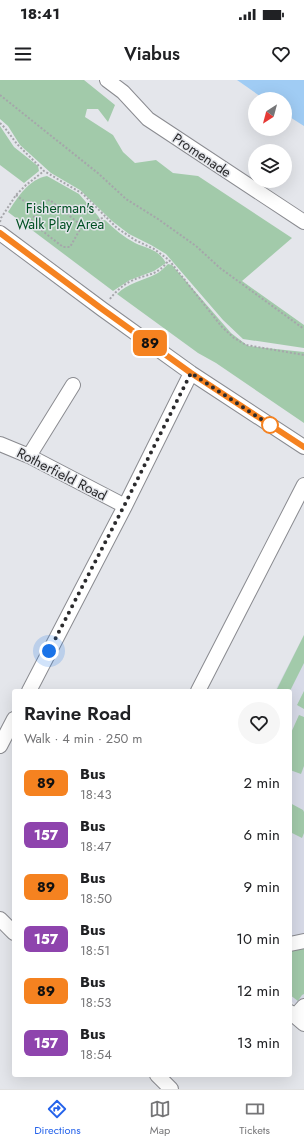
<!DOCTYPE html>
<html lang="en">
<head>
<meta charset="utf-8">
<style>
	:root { --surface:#fff; --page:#f6f6f6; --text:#202124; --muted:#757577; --line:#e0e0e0; --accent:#2563eb }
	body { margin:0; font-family:Jost,sans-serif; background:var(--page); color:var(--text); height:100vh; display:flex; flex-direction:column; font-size:15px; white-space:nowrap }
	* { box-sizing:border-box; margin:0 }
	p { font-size:13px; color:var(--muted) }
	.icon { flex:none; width:22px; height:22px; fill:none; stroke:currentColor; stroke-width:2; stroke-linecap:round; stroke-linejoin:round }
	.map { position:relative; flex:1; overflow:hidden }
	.details { position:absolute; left:12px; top:609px; width:280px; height:388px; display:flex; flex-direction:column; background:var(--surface); border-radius:4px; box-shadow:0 4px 16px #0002 }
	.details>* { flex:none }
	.badge { padding:0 8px; border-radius:6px; font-size:14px; line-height:26px }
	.needle { width:26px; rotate:216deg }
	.fabs { position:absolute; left:248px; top:12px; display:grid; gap:8px }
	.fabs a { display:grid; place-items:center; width:44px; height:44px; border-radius:50%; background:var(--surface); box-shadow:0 4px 16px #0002; font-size:20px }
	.you { position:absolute; width:20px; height:20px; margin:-10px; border:3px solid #fff; border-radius:50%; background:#1a73e8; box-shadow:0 0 0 6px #1a73e833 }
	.map>.badge { position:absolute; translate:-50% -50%; box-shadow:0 0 0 2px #fff }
	.round { display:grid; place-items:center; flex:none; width:42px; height:42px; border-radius:21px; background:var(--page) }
	.overview { display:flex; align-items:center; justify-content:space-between; height:68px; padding:0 12px }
	h1 { font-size:19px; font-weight:600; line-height:30px }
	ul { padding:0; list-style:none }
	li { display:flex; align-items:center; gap:12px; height:52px; padding:0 12px }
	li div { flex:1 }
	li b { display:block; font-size:15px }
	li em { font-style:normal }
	li .badge { min-width:44px; font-weight:700; text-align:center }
	.status { display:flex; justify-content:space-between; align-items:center; height:28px; padding:0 20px; background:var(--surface); direction:ltr }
	.status svg { height:11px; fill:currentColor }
	header { display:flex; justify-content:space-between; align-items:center; height:52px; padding:0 12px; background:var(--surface); font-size:18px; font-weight:600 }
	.tab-bar { display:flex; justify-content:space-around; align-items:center; height:56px; border-top:1px solid var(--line); background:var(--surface); font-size:11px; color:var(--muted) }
	.tab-bar a { display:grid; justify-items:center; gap:2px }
	.tab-bar .selected { color:var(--accent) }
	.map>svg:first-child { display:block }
	.built { fill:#d7dae7 }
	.green { fill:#a2caaa }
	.water { fill:#a0ccf4 }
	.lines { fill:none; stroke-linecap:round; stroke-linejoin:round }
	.minor-casing { stroke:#8a8b90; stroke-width:16 }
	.path { stroke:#a5a6aa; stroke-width:2; stroke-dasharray:2 2; stroke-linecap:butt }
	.minor { stroke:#fff; stroke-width:14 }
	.line-casing { stroke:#fff; stroke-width:9 }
	.line { stroke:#f58220; stroke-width:6 }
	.walk { stroke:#2b2b2d; stroke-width:4; stroke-dasharray:0 7.2 }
	.stop-dot { fill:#fff; stroke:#f58220; stroke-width:2 }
	.labels { text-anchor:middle; stroke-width:3; stroke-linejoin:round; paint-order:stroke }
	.street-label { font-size:14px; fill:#2b2b2d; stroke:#e4e6eb }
	.park-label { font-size:14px; fill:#005023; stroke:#e4e6eb }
</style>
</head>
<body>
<div class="status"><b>18:41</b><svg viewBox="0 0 49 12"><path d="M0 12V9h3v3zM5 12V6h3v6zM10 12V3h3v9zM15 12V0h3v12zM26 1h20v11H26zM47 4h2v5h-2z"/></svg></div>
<header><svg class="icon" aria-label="menu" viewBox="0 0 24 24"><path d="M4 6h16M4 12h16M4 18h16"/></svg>Viabus<svg class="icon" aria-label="heart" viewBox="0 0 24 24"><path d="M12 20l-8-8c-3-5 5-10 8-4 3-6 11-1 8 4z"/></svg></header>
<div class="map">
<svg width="304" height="1009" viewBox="0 0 304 1009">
	<rect width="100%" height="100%" fill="#e4e6eb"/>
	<!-- built -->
	<path class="built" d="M304 555V932L290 920V611H275Z"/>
	<!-- green -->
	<path class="green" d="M0 0H84L115 25 108 42 98 29H87L85 37 113 55 123 72 135 83 156 80 173 93 198 96 292 158 242 201 304 245V268L243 259 223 240 166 174 151 165 129 154 112 141 80 110 51 93 20 65 8 46 0 39Z
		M0 46 14 67 38 86 39 91 24 103 0 85Z
		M47 96 79 114 98 136 101 141 105 140C114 149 124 157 135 163 148 169 158 169 166 183L154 191 130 200 113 211 8 132C18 117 29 99 47 96Z
		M168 184 172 185 231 253 248 266 304 272V343L216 283 198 273 117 214C128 203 142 201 156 194 160 192 164 188 168 184Z
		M304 555V583L290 611H276Z
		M304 611V629L297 625Z
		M299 635 304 637V686L301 694 290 690V655Z
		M290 723 303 730 304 732V753L302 758 290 752Z
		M304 867V914L302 915 298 921 290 915V872Z"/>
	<!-- water -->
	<path class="water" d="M237 0H304V46L285 34V19H264Z"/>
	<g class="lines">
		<defs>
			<path id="minor" d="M107 0 123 12 148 39 304 142
				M0 153 102 229 191 293 304 367
				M0 364 29 376 125 426
				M29 376 73 305
				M29 611 125 426 191 293
				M198 611 304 405
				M0 666 14 639
				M0 839 14 853
				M290 864 304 861
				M290 932 304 944
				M295 936 304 926
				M157 995 171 1009"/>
		</defs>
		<!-- minor casing -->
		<use href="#minor" class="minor-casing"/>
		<!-- path -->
		<path class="path" d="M0 15 99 94 126 119 158 139 196 166 220 188 304 249
			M0 43 5 48 17 64 44 91 83 114 117 148 135 160 154 169 169 180 222 247 234 258 246 265 304 275
			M16 115 37 131 31 142 63 167H70L82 146
			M37 131 42 122 50 120 82 146 105 137
			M0 142 1 138 16 115 26 105 44 91
			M110 219C115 212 123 205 131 201 148 193 156 197 169 180"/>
		<!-- minor -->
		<use href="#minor" class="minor"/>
	</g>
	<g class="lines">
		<defs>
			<path id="line" d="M0 153 102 229 191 293 304 367"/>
		</defs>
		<!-- line casing -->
		<use href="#line" class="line-casing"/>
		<!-- line -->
		<use href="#line" class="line"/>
		<!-- walk -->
		<path class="walk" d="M49 571 124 426 191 293 270 345"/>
	</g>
	<!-- markers -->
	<circle class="stop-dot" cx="270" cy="345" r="8"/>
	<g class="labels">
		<!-- street labels -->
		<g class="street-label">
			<text transform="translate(202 75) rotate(34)" y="5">Promenade</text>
			<text transform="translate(62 394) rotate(27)" y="5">Rotherfield Road</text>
		</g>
		<!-- park labels -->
		<g class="park-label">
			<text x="60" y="133">Fisherman's<tspan x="60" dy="16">Walk Play Area</tspan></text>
		</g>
	</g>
</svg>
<div class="fabs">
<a><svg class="needle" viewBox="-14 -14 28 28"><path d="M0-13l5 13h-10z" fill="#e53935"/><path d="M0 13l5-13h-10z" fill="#757577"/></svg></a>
<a><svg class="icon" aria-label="layers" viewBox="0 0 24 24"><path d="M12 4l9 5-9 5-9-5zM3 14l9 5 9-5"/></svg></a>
</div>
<div class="you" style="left:49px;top:571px"></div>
<b class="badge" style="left:150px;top:263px;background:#f58220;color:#111">89</b>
<section class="details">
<div class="overview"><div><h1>Ravine Road</h1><p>Walk · 4 min · 250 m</p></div><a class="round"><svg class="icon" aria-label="heart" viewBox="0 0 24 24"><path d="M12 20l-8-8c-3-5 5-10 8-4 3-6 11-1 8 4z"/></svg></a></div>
<ul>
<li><span class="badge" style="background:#f58220;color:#111">89</span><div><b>Bus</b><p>18:43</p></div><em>2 min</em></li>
<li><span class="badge" style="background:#8e44ad;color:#fff">157</span><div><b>Bus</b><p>18:47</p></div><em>6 min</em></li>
<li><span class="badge" style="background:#f58220;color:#111">89</span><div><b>Bus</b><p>18:50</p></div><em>9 min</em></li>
<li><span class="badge" style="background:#8e44ad;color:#fff">157</span><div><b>Bus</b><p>18:51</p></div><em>10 min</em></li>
<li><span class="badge" style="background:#f58220;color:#111">89</span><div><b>Bus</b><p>18:53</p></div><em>12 min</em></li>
<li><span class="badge" style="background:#8e44ad;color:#fff">157</span><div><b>Bus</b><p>18:54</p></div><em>13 min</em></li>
</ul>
</section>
</div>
<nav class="tab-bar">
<a class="selected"><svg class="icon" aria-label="directions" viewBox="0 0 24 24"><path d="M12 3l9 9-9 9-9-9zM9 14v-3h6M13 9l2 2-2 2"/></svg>Directions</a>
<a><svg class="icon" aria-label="map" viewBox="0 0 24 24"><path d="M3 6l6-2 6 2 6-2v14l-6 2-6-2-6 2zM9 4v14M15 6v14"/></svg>Map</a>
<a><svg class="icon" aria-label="tickets" viewBox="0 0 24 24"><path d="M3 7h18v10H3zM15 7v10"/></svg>Tickets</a>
</nav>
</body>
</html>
